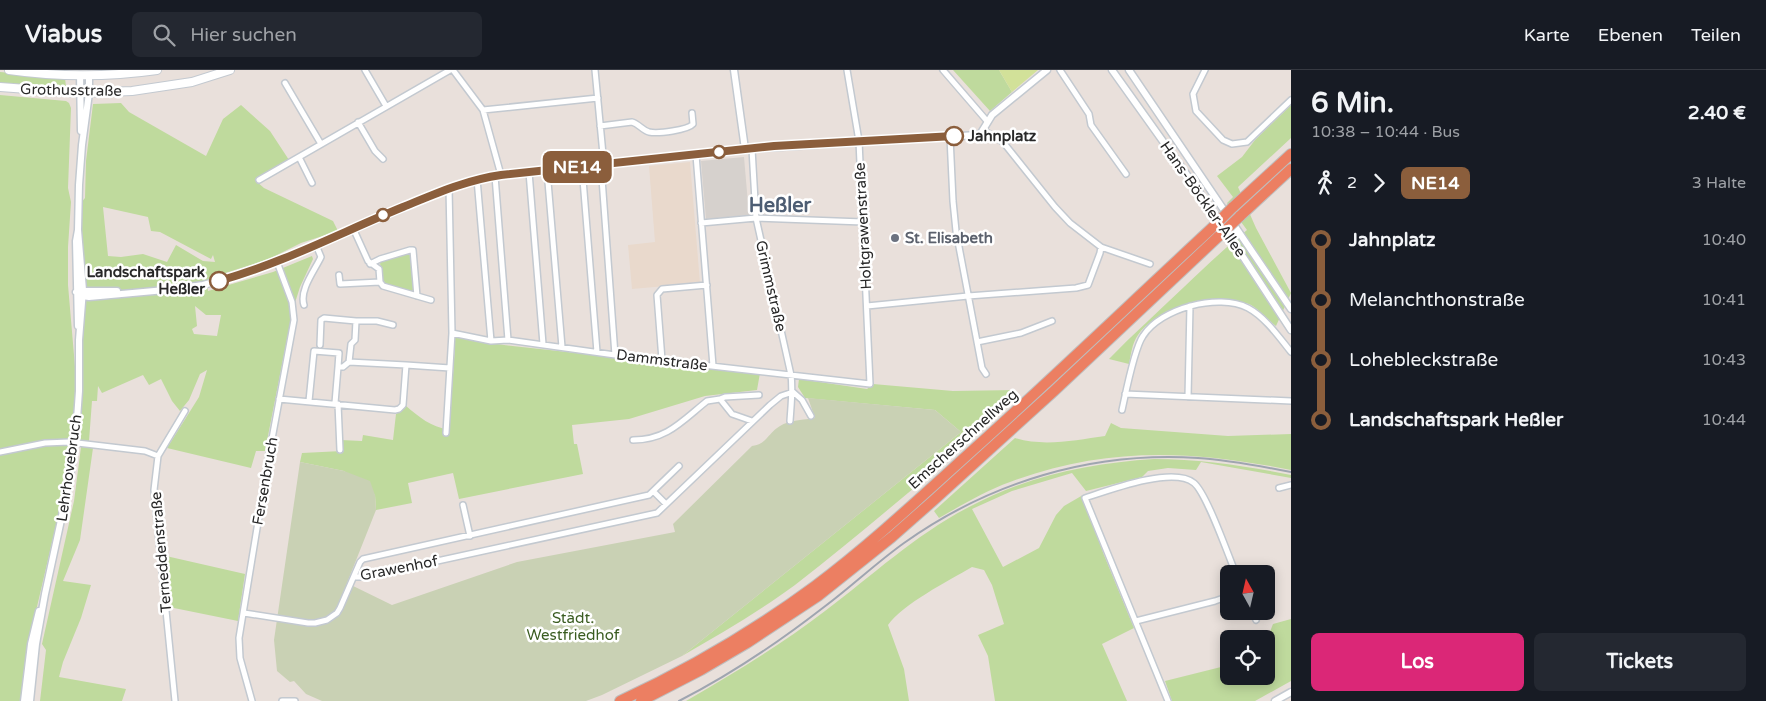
<!DOCTYPE html>
<html lang="de">
<head>
<meta charset="utf-8">
<style>
	:root { --surface:#171b24; --page:#242831; --text:#f1f3f6; --muted:#9ea1a6; --line:#363941; --accent:#db2777 }
	body { margin:0; font-family:"Varela Round",sans-serif; background:var(--page); color:var(--text); height:100vh; display:flex; flex-direction:column; font-size:19px; white-space:nowrap }
	* { box-sizing:border-box; margin:0 }
	p { font-size:16px; color:var(--muted) }
	.icon { flex:none; width:28px; height:28px; fill:none; stroke:currentColor; stroke-width:2; stroke-linecap:round; stroke-linejoin:round }
	.map { position:relative; flex:1; overflow:hidden }
	.details { display:flex; flex-direction:column; background:var(--surface); width:475px }
	.details>* { flex:none }
	.badge { padding:0 10px; border-radius:8px; font-size:18px; line-height:32px }
	.needle { width:32px; rotate:352deg }
	.fabs { position:absolute; left:1220px; top:495px; display:grid; gap:10px }
	.fabs a { display:grid; place-items:center; width:55px; height:55px; border-radius:8px; background:var(--surface); box-shadow:0 2px 12px #0003; font-size:25px }
	.map>.badge { position:absolute; translate:-50% -50%; box-shadow:0 0 0 2px #fff }
	.legs { display:flex; align-items:center; gap:8px; height:55px; padding:0 20px; font-size:16px }
	.legs p { margin-inline-start:auto }
	.headline { display:flex; align-items:center; justify-content:space-between; height:85px; padding:0 20px }
	h1 { font-size:28px; font-weight:700; line-height:38px }
	.action { display:flex; gap:10px; margin-top:auto; padding:10px 20px }
	.action a { flex:1; height:58px; border-radius:8px; background:var(--accent); color:#fff; font-size:20px; font-weight:700; line-height:58px; text-align:center }
	.action a+a { background:var(--page); color:var(--text) }
	ul { padding:0 20px; list-style:none }
	li { display:flex; align-items:center; gap:18px; height:60px; font-size:19px }
	li i { display:grid; place-items:center; width:8px; height:100%; margin:0 6px; background:currentColor }
	li i::after { content:''; width:12px; height:12px; margin:-6px; border:4px solid; border-radius:50%; background:var(--surface) }
	li p { margin-inline-start:auto }
	li:first-child i { background:linear-gradient(#0000 50%,currentColor 0) }
	li:last-child i { background:linear-gradient(currentColor 50%,#0000 0) }
	header { display:flex; align-items:center; gap:30px; box-sizing:border-box; height:70px; padding:0 25px; background:var(--surface); border-bottom:1px solid var(--line) }
	header strong { font-size:24px }
	nav { display:flex; gap:28px; margin-inline-start:auto; font-size:18px }
	.search { width:350px; height:45px; background:var(--page); display:flex; align-items:center; gap:12px; box-sizing:border-box; padding:0 18px; border-radius:8px; color:var(--muted); font-size:19px }
	main { display:flex; flex:1; min-height:0 }
	.map>svg:first-child { display:block }
	.education { fill:#e9d9cc }
	.green { fill:#bfda9d; fill-rule:evenodd }
	.cemetery { fill:#c9d1b4 }
	.pitch { fill:#d2e199 }
	.plaza { fill:#d6d1cd }
	.lines { fill:none; stroke-linecap:round; stroke-linejoin:round }
	.minor-casing { stroke:#c3c9d0; stroke-width:8 }
	.tertiary-casing { stroke:#c3c9d0; stroke-width:9 }
	.secondary-casing { stroke:#c3c9d0; stroke-width:10 }
	.motorway-casing { stroke:#bebebe; stroke-width:12 }
	.minor { stroke:#fff; stroke-width:5 }
	.tertiary { stroke:#fff; stroke-width:6 }
	.secondary { stroke:#fff; stroke-width:8 }
	.motorway { stroke:#ec7f62; stroke-width:10 }
	.rail { stroke:#9fa5b0; stroke-width:2 }
	.motorway-bridge-casing { stroke:#bebebe; stroke-width:12; stroke-linecap:butt }
	.motorway-bridge { stroke:#ec7f62; stroke-width:10 }
	.line-1-casing { stroke:#fff; stroke-width:11 }
	.line-1 { stroke:#8b5e3c; stroke-width:8 }
	.stop-1-dot { fill:#fff; stroke:#8b5e3c; stroke-width:2.5 }
	.worship-dot { fill:#6b7280; stroke:#fff; stroke-width:2 }
	.labels { text-anchor:middle; stroke-width:5; stroke-linejoin:round; paint-order:stroke }
	.street-label { font-size:15px; fill:#282828; stroke:#fff }
	.stop-label { font-size:15px; font-weight:bold; fill:#282828; stroke:#fff; text-anchor:start }
	.worship-label { font-size:15px; font-weight:bold; fill:#5b616d; stroke:#fff; text-anchor:start }
	.park-label { font-size:15px; fill:#3a5c21; stroke:#fff }
	.district-label { font-size:20px; font-weight:bold; fill:#4d5d73; stroke:#fff }
</style>
</head>
<body>
<header>
<strong>Viabus</strong>
<div class="search"><svg class="icon" aria-label="search" viewBox="0 0 24 24"><circle cx="10" cy="10" r="6"/><path d="M15 15l6 6"/></svg>Hier suchen</div>
<nav><a>Karte</a><a>Ebenen</a><a>Teilen</a></nav>
</header>
<main>
<div class="map">
<svg width="1291" height="631" viewBox="0 0 1291 631">
	<rect width="100%" height="100%" fill="#e9e0db"/>
	<!-- education -->
	<path class="education" d="M690 92 700 213 632 219 628 175 655 172 649 96Z"/>
	<!-- green -->
	<path class="green" d="M953 0H999L1012 22 990 41Z
		M0 2 65 8 66 17 0 13Z
		M0 25 66 31 69 33 71 38 68 118 71 132 68 177V215L77 320 74 360 64 421 29 571 20 631H0Z
		M121 33 129 42 206 86 223 49 241 35 270 61 289 90 256 111 264 118 333 151 338 161 301 173 269 189 216 206 207 212 208 221 273 202 312 186 313 189 300 217 293 239 265 381H256L251 398 167 378 199 327 207 300 200 304 189 330 180 341 172 331 161 309 149 315 143 305 102 323 98 316 97 331H92L89 371 78 370 85 212 80 134 85 128 86 91 93 34ZM103 137 148 147 151 161 160 162 211 189 213 185 215 192 203 191 176 175 167 192 143 184 121 187 108 186ZM195 236 206 245H221L217 266 194 264 192 259 197 256Z
		M1291 35V68L1238 117 1256 158 1291 223 1276 256C1268 250 1258 238 1249 234 1216 223 1159 236 1138 265 1132 273 1131 285 1129 294L1109 289C1133 264 1159 241 1184 217 1205 197 1224 179 1247 160L1227 133 1233 127 1217 106 1242 87 1255 70Z
		M412 182 415 220 414 223 384 215 382 212 380 192 382 190Z
		M454 267 504 275 760 303 757 320 705 326 629 349 572 355 574 374H577L583 404 459 429 453 403 408 413 412 433 376 440 375 425 344 401 300 392 302 383 342 381 341 370 362 371 363 365 393 370 396 344 405 338V335C420 348 430 356 449 360L455 276Z
		M799 309 867 319 873 314 953 321 1016 320C1008 328 1001 338 992 345 976 358 924 395 920 413 879 447 838 482 795 515 760 541 720 564 682 586L961 362 935 340 805 328 798 317Z
		M1111 353 1121 358 1228 366 1291 364V400C1192 380 1106 376 1010 412 985 421 962 435 939 448L934 441 1015 368C1044 377 1076 370 1105 366Z
		M81 377 93 378 80 470 63 511 91 515 81 548 63 592 59 607 126 619 122 631H40L46 580 42 574 74 431Z
		M1154 389C1201 389 1246 396 1291 405V408L1201 392 1196 400 1168 398 1148 401 1142 407 1086 421 1072 403 1012 421 972 439 1003 497 1039 478 1056 445 1064 436 1083 425 1104 485 1134 558 1102 574 1127 631H995L988 586 978 565 1004 554 992 515 984 500 972 497C948 511 903 534 888 555L904 599 909 631H686C734 603 781 575 825 541 873 505 915 465 969 437 1026 406 1091 393 1154 389Z
		M166 486 245 504 238 551 169 537Z
		M1291 549V611L1255 631H1172L1165 611 1229 595V606H1266V572L1273 554Z"/>
	<!-- cemetery -->
	<path class="cemetery" d="M808 328 935 340 961 362 682 586 602 625 586 631H322L306 624 294 611 290 612 277 601 274 570 300 392 344 401 370 411 375 425 376 440 347 513 392 535 517 492 675 462 673 454 752 376C767 374 768 363 780 356 789 350 804 350 815 348Z"/>
	<!-- pitch -->
	<path class="pitch" d="M999 0H1038L1012 22Z"/>
	<!-- plaza -->
	<path class="plaza" d="M744 87 749 145 706 149 701 91Z"/>
	<g class="lines">
		<defs>
			<path id="minor" d="M365 0 386 36
				M453 0 483 40 501 105
				M595 0 604 95
				M943 0 987 51
				M1060 0 1089 44 1091 55 1126 104
				M1205 0 1193 24 1196 41 1223 70 1232 74 1247 72 1291 30
				M285 13 321 74
				M483 40 598 28
				M358 52 375 81 383 89
				M600 56 632 52C639 54 642 60 649 62 658 64 688 60 693 54L692 43
				M983 60 1003 72 1055 137 1070 153 1101 177 1150 194
				M950 67 953 131 956 161 982 298 986 304
				M752 79 756 148 791 305C793 320 791 335 790 351
				M696 85 713 296
				M299 87 312 113
				M601 95 615 285
				M582 97 597 282
				M547 100 562 277
				M529 102 543 274
				M495 106 508 270
				M477 109 491 271
				M259 110 450 0
				M701 153 756 148 863 152
				M353 158 368 191 379 199 380 212 383 216 431 230
				M370 194 380 189 410 180H413L417 226
				M339 205 340 214 380 212
				M304 235C299 220 315 200 321 187L316 175
				M867 236 968 226 1076 218 1088 215 1100 183 1101 177
				M452 263 491 271 508 270 615 285 870 314 859 71 847 0
				M977 272 1021 263 1052 251
				M320 275 321 250 324 248 356 251
				M662 290 657 225 662 219 707 215
				M349 292 406 295
				M793 322 802 330 811 346
				M1125 324 1291 331
				M1188 327 1190 236
				M279 329 395 340 399 339 403 335 406 295 450 298
				M720 329 725 327 759 325
				M309 331 314 281 339 283 338 297
				M335 333 338 297H343L349 292 351 274 355 270 356 251H377L393 255
				M338 334 340 380
				M1122 340C1126 322 1134 279 1143 266 1161 238 1218 223 1248 238 1265 247 1279 267 1291 282
				M446 363 452 263 449 118
				M633 370C667 370 682 351 707 331L720 329 732 344 752 351
				M0 382 45 373 69 372 145 381 158 386
				M1279 418 1291 415
				M654 422 666 434
				M463 435 470 466
				M354 507H364L657 443 770 335 781 326 793 322
				M1252 541 1256 550
				M244 543 308 553H315L327 550 337 543 340 538 360 492 363 489 649 425 679 396
				M1136 551 1215 531 1229 526
				M175 631 154 420 158 386 185 341
				M252 631 240 588 239 568 269 385 294 250 292 232 277 192
				M282 631H295
				M1168 631 1085 428C1109 420 1173 396 1194 413 1207 424 1228 485 1236 504"/>
			<path id="tertiary" d="M734 0 745 79
				M1112 0 1217 147 1291 260
				M1129 0 1291 239
				M80 5 81 61
				M80 221H117
				M76 222 83 226 89 227 176 219 203 215 240 205 277 192 449 118 470 111 495 106 761 78 977 65 981 63 992 45 1047 0
				M78 256 76 171 78 160 79 115 82 75 89 23V5
				M24 631 31 574 39 541
				M30 631 36 574 45 524 69 413 76 363 79 321V270L83 220 78 160
				M1275 631 1291 622"/>
			<path id="secondary" d="M9 0C58 7 108 7 157 0
				M0 17 81 23 132 21 192 12 230 0"/>
			<path id="motorway" d="M1232 138 1291 84
				M1239 147 1291 99
				M620 631C689 599 754 561 815 516 871 474 922 426 974 379 1055 306 1133 231 1213 157
				M641 631 701 600 747 573 818 526 892 467 934 430 1054 321 1219 166"/>
		</defs>
		<!-- minor casing -->
		<use href="#minor" class="minor-casing"/>
		<!-- tertiary casing -->
		<use href="#tertiary" class="tertiary-casing"/>
		<!-- secondary casing -->
		<use href="#secondary" class="secondary-casing"/>
		<!-- motorway casing -->
		<use href="#motorway" class="motorway-casing"/>
		<!-- minor -->
		<use href="#minor" class="minor"/>
		<!-- tertiary -->
		<use href="#tertiary" class="tertiary"/>
		<!-- secondary -->
		<use href="#secondary" class="secondary"/>
		<!-- motorway -->
		<use href="#motorway" class="motorway"/>
		<!-- rail -->
		<path class="rail" d="M679 631C730 605 779 572 824 537 851 517 876 493 904 473 990 412 1092 381 1198 388 1229 390 1260 396 1291 402"/>
		<defs>
			<path id="motorway-bridge" d="M1213 157 1232 138
				M1219 166 1239 147"/>
		</defs>
		<!-- motorway-bridge casing -->
		<use href="#motorway-bridge" class="motorway-bridge-casing"/>
		<!-- motorway-bridge -->
		<use href="#motorway-bridge" class="motorway-bridge"/>
	</g>
	<g class="lines">
		<defs>
			<path id="line-1" d="M219 211C283 193 342 162 403 137 435 124 466 110 501 105L774 76 954 66"/>
		</defs>
		<!-- line-1 casing -->
		<use href="#line-1" class="line-1-casing"/>
		<!-- line-1 -->
		<use href="#line-1" class="line-1"/>
	</g>
	<!-- markers -->
	<g class="stop-1-dot">
		<circle cx="954" cy="66" r="9"/>
		<circle cx="719" cy="82" r="6"/>
		<circle cx="383" cy="145" r="6"/>
		<circle cx="219" cy="211" r="9"/>
	</g>
	<circle class="worship-dot" cx="895" cy="168" r="5"/>
	<g class="labels">
		<!-- street labels -->
		<g class="street-label">
			<text transform="translate(71 20) rotate(1)" y="5">Grothusstraße</text>
			<text transform="translate(1203 129) rotate(55)" y="5">Hans-Böckler-Allee</text>
			<text transform="translate(863 156) rotate(-93)" y="5">Holtgrawenstraße</text>
			<text transform="translate(771 216) rotate(77)" y="5">Grimmstraße</text>
			<text transform="translate(662 290) rotate(7)" y="5">Dammstraße</text>
			<text transform="translate(963 369) rotate(-42)" y="5">Emscherschnellweg</text>
			<text transform="translate(69 398) rotate(-82)" y="5">Lehrhovebruch</text>
			<text transform="translate(265 411) rotate(-80)" y="5">Fersenbruch</text>
			<text transform="translate(161 482) rotate(-95)" y="5">Terneddenstraße</text>
			<text transform="translate(399 498) rotate(-11)" y="5">Grawenhof</text>
		</g>
		<!-- stop labels -->
		<g class="stop-label">
			<text x="968" y="71">Jahnplatz</text>
			<text x="205" y="207" text-anchor="end">Landschaftspark<tspan x="205" dy="17">Heßler</tspan></text>
		</g>
		<!-- worship labels -->
		<g class="worship-label">
			<text x="905" y="173">St. Elisabeth</text>
		</g>
		<!-- park labels -->
		<g class="park-label">
			<text x="573" y="553">Städt.<tspan x="573" dy="17">Westfriedhof</tspan></text>
		</g>
		<!-- district labels -->
		<g class="district-label">
			<text x="780" y="142">Heßler</text>
		</g>
	</g>
</svg>
<div class="fabs">
<a><svg class="needle" viewBox="-14 -14 28 28"><path d="M0-13l5 13h-10z" fill="#e53935"/><path d="M0 13l5-13h-10z" fill="#9ea1a6"/></svg></a>
<a><svg class="icon" aria-label="locate" viewBox="0 0 24 24"><circle cx="12" cy="12" r="6"/><path d="M12 2v4M12 18v4M2 12h4M18 12h4"/></svg></a>
</div>
<b class="badge" style="left:577px;top:97px;background:#8b5e3c;color:#fff">NE14</b>
</div>
<section class="details">
<div class="headline"><div><h1>6 Min.</h1><p>10:38 – 10:44 · Bus</p></div><b>2.40 €</b></div>
<div class="legs"><svg class="icon" aria-label="walk" viewBox="0 0 24 24"><circle cx="13" cy="4" r="2"/><path d="M13 8l-2 6 4 7M11 14l-3 7M7 12l3-4h3l4 4"/></svg>2<svg class="icon" aria-label="forward" viewBox="0 0 24 24"><path d="M9 5l7 7-7 7"/></svg><b class="badge" style="background:#8b5e3c;color:#fff">NE14</b><p>3 Halte</p></div>
<ul>
<li><i style="color:#8b5e3c"></i><b>Jahnplatz</b><p>10:40</p></li>
<li><i style="color:#8b5e3c"></i><span>Melanchthonstraße</span><p>10:41</p></li>
<li><i style="color:#8b5e3c"></i><span>Lohebleckstraße</span><p>10:43</p></li>
<li><i style="color:#8b5e3c"></i><b>Landschaftspark Heßler</b><p>10:44</p></li>
</ul>
<div class="action"><a>Los</a><a>Tickets</a></div>
</section>
</main>
</body>
</html>
